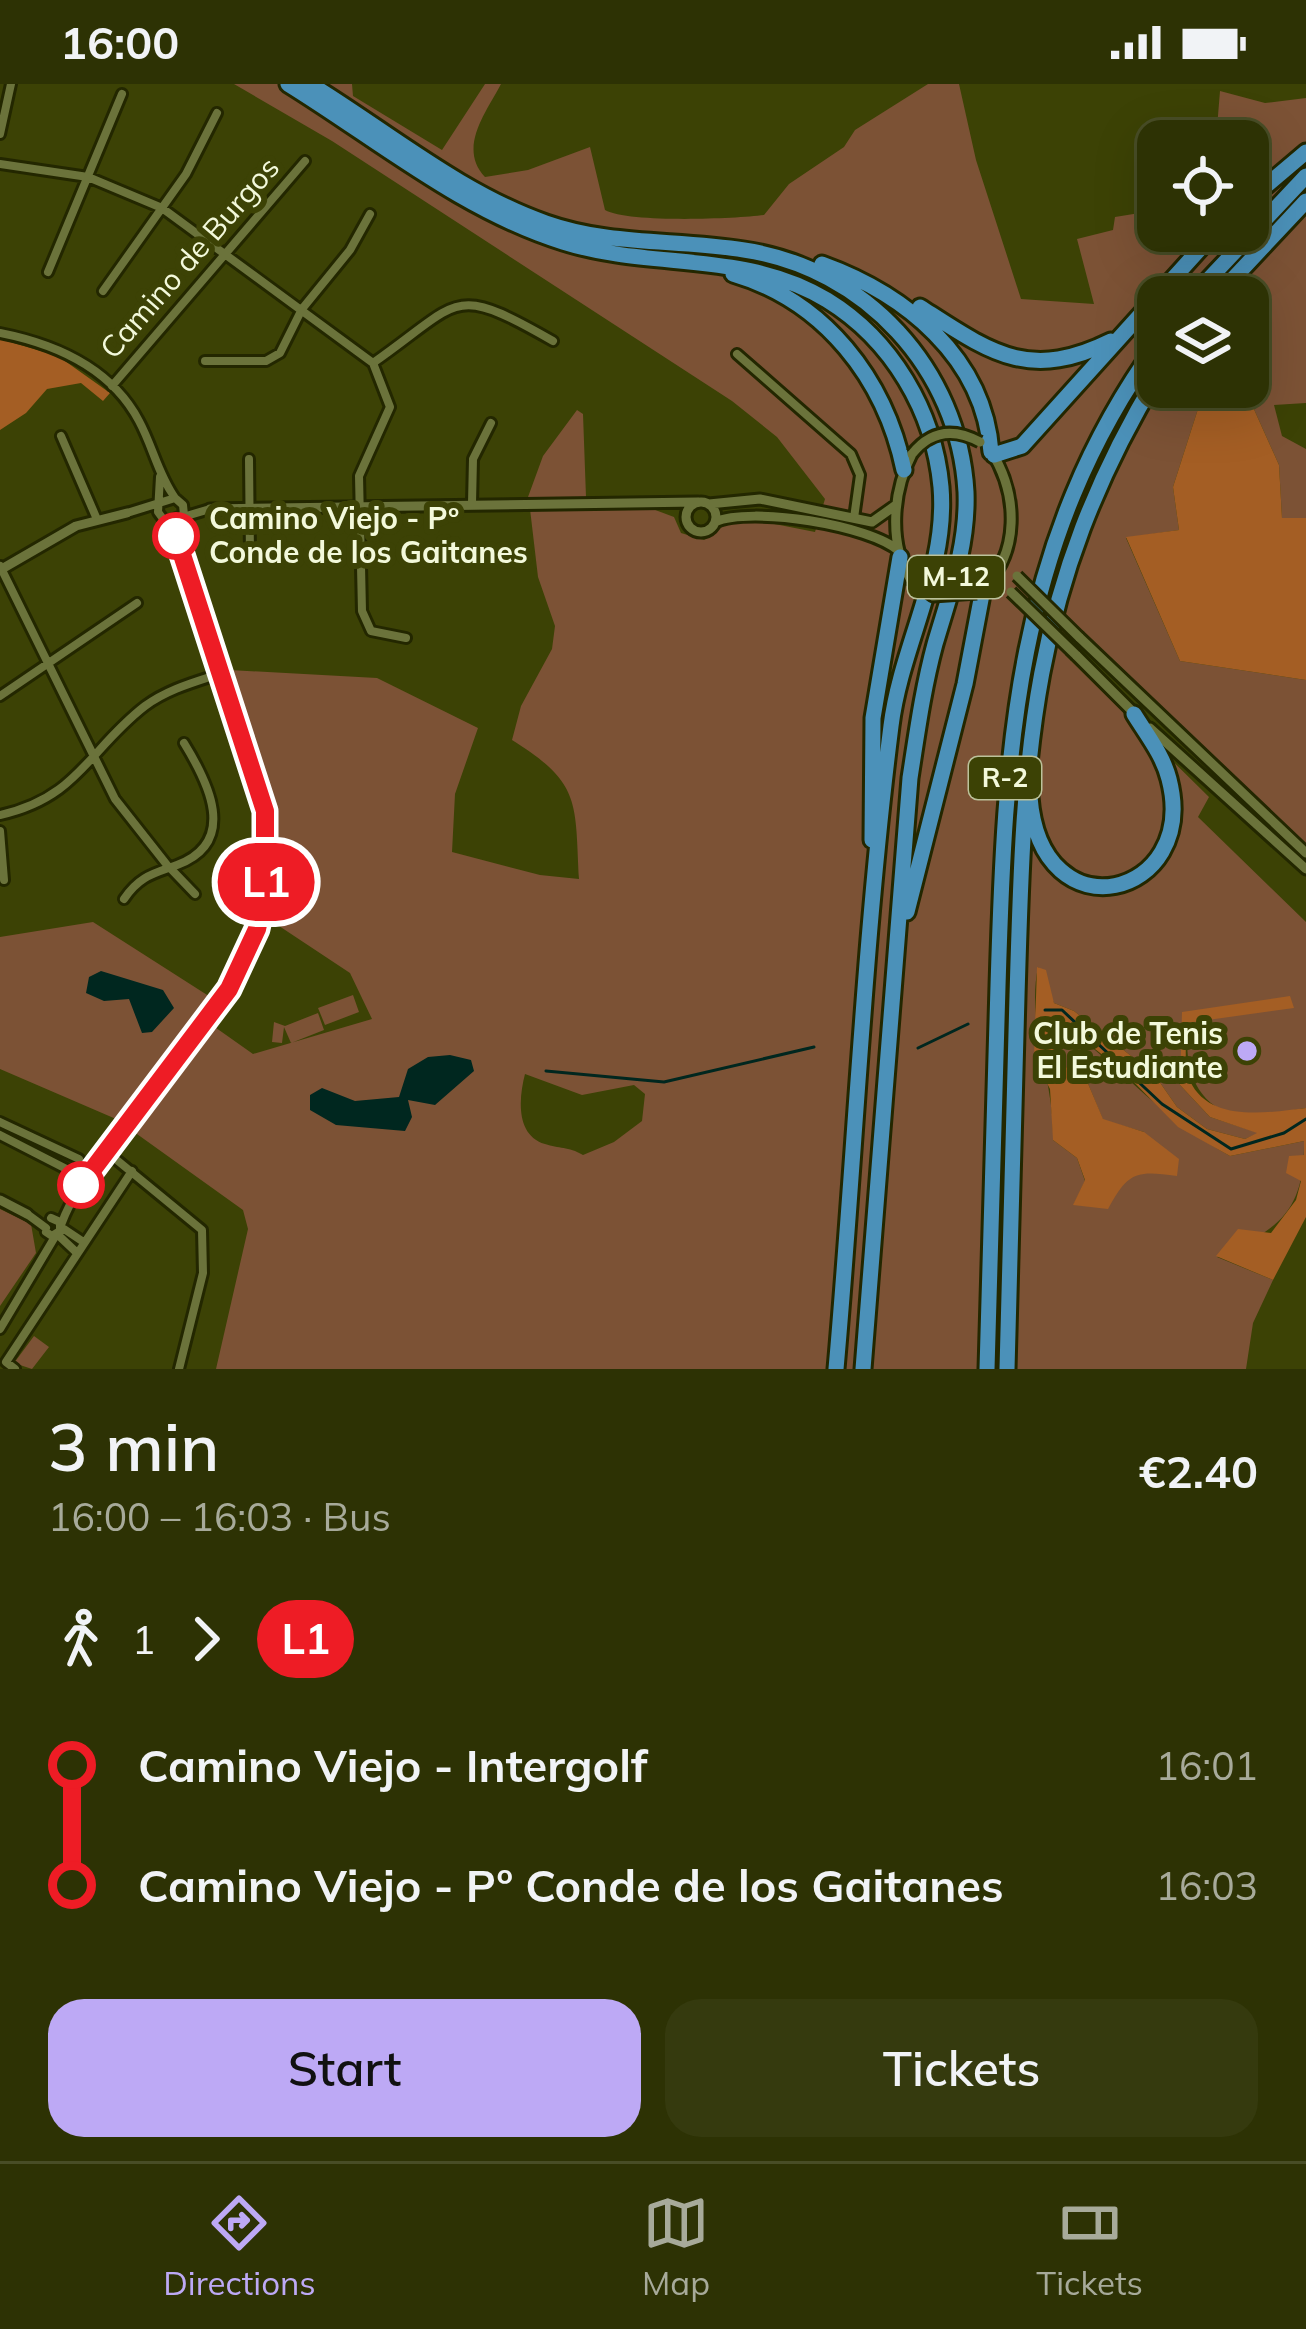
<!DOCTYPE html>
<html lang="en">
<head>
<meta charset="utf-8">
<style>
	:root { --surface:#2d3204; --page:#353a0e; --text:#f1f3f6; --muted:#a7aa9a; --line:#484d26; --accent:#bda9f5 }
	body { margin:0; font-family:Mulish,sans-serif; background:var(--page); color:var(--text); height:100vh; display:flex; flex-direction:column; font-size:45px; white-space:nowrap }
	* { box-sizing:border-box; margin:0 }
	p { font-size:39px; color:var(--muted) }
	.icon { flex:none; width:66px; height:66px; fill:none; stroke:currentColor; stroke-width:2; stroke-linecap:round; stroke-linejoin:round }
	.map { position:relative; height:1285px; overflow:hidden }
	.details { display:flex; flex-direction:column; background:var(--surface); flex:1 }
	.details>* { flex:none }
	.badge { padding:0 24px; border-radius:39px; font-size:42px; line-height:78px }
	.buttons { position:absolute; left:1137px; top:36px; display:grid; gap:24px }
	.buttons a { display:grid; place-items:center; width:132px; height:132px; border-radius:24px; background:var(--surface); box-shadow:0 12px 48px #0002,0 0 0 3px var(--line); font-size:60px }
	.map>.badge { position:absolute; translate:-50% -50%; box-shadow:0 0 0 6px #fff }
	.legs { display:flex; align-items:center; gap:18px; height:132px; padding:0 48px; font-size:39px }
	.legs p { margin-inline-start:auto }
	.summary { display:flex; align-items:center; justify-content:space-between; height:204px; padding:0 48px }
	h1 { font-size:66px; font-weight:600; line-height:90px }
	.cta { display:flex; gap:24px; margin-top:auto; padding:24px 48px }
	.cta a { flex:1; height:138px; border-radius:36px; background:var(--accent); color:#111; font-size:48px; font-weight:600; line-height:138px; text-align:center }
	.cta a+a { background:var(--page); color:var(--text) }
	ul { padding:0 48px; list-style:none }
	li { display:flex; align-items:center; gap:42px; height:120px; font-size:45px }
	li i { display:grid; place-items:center; width:18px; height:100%; margin:0 15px; background:currentColor }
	li i::after { content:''; width:30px; height:30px; margin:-15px; border:9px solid; border-radius:50%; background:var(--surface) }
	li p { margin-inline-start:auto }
	li:first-child i { background:linear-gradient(#0000 50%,currentColor 0) }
	li:last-child i { background:linear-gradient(currentColor 50%,#0000 0) }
	.status { display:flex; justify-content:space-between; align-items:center; height:84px; padding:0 60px; background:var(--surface); direction:ltr }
	.status svg { height:33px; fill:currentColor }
	.menu { display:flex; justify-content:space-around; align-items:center; height:168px; border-top:3px solid var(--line); background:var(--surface); font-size:33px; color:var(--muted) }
	.menu a { display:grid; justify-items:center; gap:6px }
	.menu .selected { color:var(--accent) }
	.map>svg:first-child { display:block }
	.green { fill:#7c5235; fill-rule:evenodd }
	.forest { fill:#a45e24 }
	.water { fill:#00271f }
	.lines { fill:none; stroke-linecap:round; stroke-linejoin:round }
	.stream { stroke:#00271f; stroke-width:3 }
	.minor-casing { stroke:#232700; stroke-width:14 }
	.tertiary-casing { stroke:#232700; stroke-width:15 }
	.motorway-casing { stroke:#232700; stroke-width:21 }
	.minor { stroke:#6b733b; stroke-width:8 }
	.tertiary { stroke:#6b733b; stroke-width:9 }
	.motorway { stroke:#4b91b9; stroke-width:15 }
	.tertiary-bridge-casing { stroke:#232700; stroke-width:15; stroke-linecap:butt }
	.tertiary-bridge { stroke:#6b733b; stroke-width:9 }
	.line-1-casing { stroke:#fff; stroke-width:27 }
	.line-1 { stroke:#ee1c25; stroke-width:18 }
	.stop-1-dot { fill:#fff; stroke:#ee1c25; stroke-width:6 }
	.poi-dot { fill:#bda9f5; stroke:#3c4205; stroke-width:4.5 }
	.labels { text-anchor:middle; stroke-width:12; stroke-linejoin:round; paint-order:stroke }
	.shield { fill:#3c4205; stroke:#bcc29b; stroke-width:3 }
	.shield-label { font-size:27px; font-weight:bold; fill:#f3f9db }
	.street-label { font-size:30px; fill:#f3f9db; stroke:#3c4205 }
	.stop-label { font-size:30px; font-weight:bold; fill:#f3f9db; stroke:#3c4205; text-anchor:start }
	.poi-label { font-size:30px; font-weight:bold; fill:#f3f9db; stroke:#3c4205; text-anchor:end }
</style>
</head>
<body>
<div class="status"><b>16:00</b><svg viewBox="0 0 49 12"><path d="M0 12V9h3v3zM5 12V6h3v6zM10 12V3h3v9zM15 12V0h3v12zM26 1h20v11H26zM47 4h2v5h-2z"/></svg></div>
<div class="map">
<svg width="1306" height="1285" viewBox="0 0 1306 1285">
	<rect width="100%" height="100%" fill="#3c4205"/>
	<!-- green -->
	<path class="green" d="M234 0H352L353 12 442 66 485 0H501C485 30 458 64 485 93L528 86 590 63 605 126C628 139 733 135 764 131L789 100 844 63 855 46 928 0H959L976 76 1021 215 1094 220 1077 155 1113 146 1115 133 1158 126V147H1248V57H1161L1159 50 1216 56 1220 7 1265 19 1306 14V319L1274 321 1282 352 1306 365V434H1282L1279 381 1244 303H1248V213H1158V303H1205L1173 403 1179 446 1126 454 1180 577 1306 596V760L1082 548 1065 571 1209 713 1198 733 1306 838V1024C1287 1026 1258 1035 1239 1032 1187 1021 1180 965 1193 928H1183L1180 1001 1210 1033 1259 1049 1245 1055 1207 1045 1177 1023 1154 990 1074 927 1054 919 1038 883C1026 942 1055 997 1053 1056L1077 1074 1085 1097 1074 1120 1145 1087 1144 1048 1103 1036 1084 990 1069 988 1061 973V951L1067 943C1125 988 1164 1036 1230 1072L1304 1057C1305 1129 1277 1146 1217 1173L1273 1196 1253 1239 1246 1285H216L248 1145 243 1126 116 1035 0 985V853L93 838 215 916 202 934 253 970 372 935 350 889 270 836 277 773 272 713 229 586 377 594 478 644 455 710 452 768 540 791 579 795C575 717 581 699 512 656L521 622 552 565 555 542 538 493 530 425 650 424 674 433 681 449 704 456 725 441 755 436 815 448 825 415 777 353 732 317 332 57ZM525 990 582 1011 634 1001 645 1010 642 1037 614 1058 583 1071C568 1062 559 1065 545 1060 515 1051 519 1013 525 990Z
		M577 326 583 330 586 413H528L543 372Z
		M353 911 359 928 325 941 318 924Z
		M318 929 324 946 291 959 284 943 282 959 272 958 274 938 285 942Z
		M0 1125 31 1140 36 1169 0 1222Z
		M34 1252 49 1263 32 1285 14 1279Z"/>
	<!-- forest -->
	<path class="forest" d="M0 255 58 272 110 309 103 317 81 299 47 305 26 329 0 346Z
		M1205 303H1244L1279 381 1282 434H1306V596L1180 577 1126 453 1179 446 1173 403Z
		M1037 883 1046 886 1054 919 1074 927 1154 990 1177 1023 1207 1045 1245 1055 1257 1049 1210 1033 1180 1001 1182 928 1290 912 1294 924 1186 939C1187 955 1183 983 1190 997 1210 1040 1271 1028 1306 1024V1133L1273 1196 1216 1172 1238 1145 1271 1149 1296 1116 1301 1097 1286 1089 1289 1072 1304 1071V1057L1230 1072 1178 1043 1123 987 1067 943 1061 951V972L1069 988 1084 990 1103 1035 1144 1048 1179 1075 1177 1092C1136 1086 1128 1088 1108 1125L1073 1121 1085 1096 1077 1074 1053 1056 1050 1005 1034 974Z"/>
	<!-- water -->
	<path class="water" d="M101 887 163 906 174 924 152 948 142 949 129 915 104 917 86 909 89 893Z
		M450 971 471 976 474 987 435 1021 408 1016 412 1033 405 1047 336 1041 310 1026V1011L322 1004 355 1017 399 1013 408 985 428 973Z"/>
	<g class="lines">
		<!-- stream -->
		<path class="stream" d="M1045 926H1062L1162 1020 1231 1065 1284 1049 1306 1035
			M918 964 968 940
			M546 987 664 998 814 963"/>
		<defs>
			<path id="minor" d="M0 50 11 0
				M0 80 88 93 162 124 373 279 390 323 359 392 362 527 371 547 406 554
				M48 188 122 10
				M103 207 186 90 217 29
				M0 249C56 260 111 284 139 337 153 363 158 390 175 414
				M737 270 851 370 860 391 854 434
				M205 277H266L280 269 302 225 350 166 370 130
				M373 279C462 217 450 198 553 257
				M112 302 305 77
				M61 352 96 433
				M249 375 250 473
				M160 393 158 428 177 454
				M472 419 473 375 491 339
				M127 429 175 414 183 421 184 431 166 438
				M183 433 210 425
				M0 482 115 715 167 781
				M0 612 137 519
				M0 731C78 714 89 665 145 622 168 605 195 598 222 589
				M0 747 4 796
				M171 785 195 810
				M124 815C140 791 156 789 177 781 239 758 208 698 184 659
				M0 1038 79 1075
				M0 1051 84 1094
				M118 1077 202 1146 203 1189 179 1285
				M27 1130 46 1144
				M61 1141C74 1105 98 1077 121 1047 200 943 280 868 265 727L181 461 180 436
				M61 1143 82 1157
				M46 1148 52 1152 60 1147V1138L51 1134
				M57 1150 75 1167
				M0 1245 56 1151
				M15 1285 6 1278 132 1087"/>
			<path id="tertiary" d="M686 433a15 15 0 1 1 30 0a15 15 0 1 1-30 0Z
				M709 420 760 415 872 438 896 421
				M210 425 698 418
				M715 438C751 422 870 441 899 467
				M0 486 76 442 127 429
				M911 496C888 459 893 407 912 370
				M981 506C1021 470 1018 410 991 367
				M1079 553 1306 769
				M1076 571 1137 632
				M1150 644 1306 785
				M0 1116 27 1130"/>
			<path id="motorway" d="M288 0C377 55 463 127 563 158 651 186 745 166 827 216 892 256 934 327 941 403 948 486 901 561 891 642 864 855 855 1071 836 1285
				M310 0C387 47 460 109 546 139 611 162 677 155 744 166 865 184 959 285 966 408 968 462 950 509 935 560 923 604 917 649 910 694L863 1285
				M1248 117 1306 68
				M822 180C905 210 984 273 991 368
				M733 190C825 217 885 295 904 386
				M1192 213 1306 92
				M1216 213 1306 117
				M920 223C990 268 1028 298 1111 257
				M994 371 1022 362 1216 147
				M1030 713C1041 854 1200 814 1169 695 1163 671 1147 651 1134 630
				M872 756 873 634 900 473
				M907 828 965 600 983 505
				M987 1285C991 1157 994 1030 998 902 1005 668 1014 458 1158 259
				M1007 1285C1010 1161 1014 1036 1017 912 1024 669 1028 507 1158 291"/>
		</defs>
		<!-- minor casing -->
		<use href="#minor" class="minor-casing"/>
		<!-- tertiary casing -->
		<use href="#tertiary" class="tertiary-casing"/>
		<!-- motorway casing -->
		<use href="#motorway" class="motorway-casing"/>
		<!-- minor -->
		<use href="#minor" class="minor"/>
		<!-- tertiary -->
		<use href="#tertiary" class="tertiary"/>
		<!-- motorway -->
		<use href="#motorway" class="motorway"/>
		<defs>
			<path id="tertiary-bridge" d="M912 370C931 346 954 344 980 358
				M1017 492 1079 553
				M911 496 933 512 977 509
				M1011 508 1076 571"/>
		</defs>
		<!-- tertiary-bridge casing -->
		<use href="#tertiary-bridge" class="tertiary-bridge-casing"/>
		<!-- tertiary-bridge -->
		<use href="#tertiary-bridge" class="tertiary-bridge"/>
	</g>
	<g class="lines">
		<defs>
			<path id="line-1" d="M81 1101 229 905 257 845 265 808V727L176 452"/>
		</defs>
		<!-- line-1 casing -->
		<use href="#line-1" class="line-1-casing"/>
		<!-- line-1 -->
		<use href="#line-1" class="line-1"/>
	</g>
	<!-- markers -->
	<g class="stop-1-dot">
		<circle cx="176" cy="452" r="21"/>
		<circle cx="81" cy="1101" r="21"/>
	</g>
	<circle class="poi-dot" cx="1247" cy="967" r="12"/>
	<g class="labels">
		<!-- shield labels -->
		<g class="shield">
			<rect x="908" y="472" width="96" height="42" rx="9"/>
			<rect x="969" y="673" width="72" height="42" rx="9"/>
		</g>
		<g class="shield-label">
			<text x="956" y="502">M-12</text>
			<text x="1005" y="703">R-2</text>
		</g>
		<!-- street labels -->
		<g class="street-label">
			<text transform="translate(190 174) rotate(-49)" y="10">Camino de Burgos</text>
		</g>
		<!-- stop labels -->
		<g class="stop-label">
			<text x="209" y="445">Camino Viejo - Pº<tspan x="209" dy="34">Conde de los Gaitanes</tspan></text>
		</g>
		<!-- poi labels -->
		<g class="poi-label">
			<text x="1223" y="960">Club de Tenis<tspan x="1223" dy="34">El Estudiante</tspan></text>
		</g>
	</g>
</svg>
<div class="buttons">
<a><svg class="icon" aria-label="locate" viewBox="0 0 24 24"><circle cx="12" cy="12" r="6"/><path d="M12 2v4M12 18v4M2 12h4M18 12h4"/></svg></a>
<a><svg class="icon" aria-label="layers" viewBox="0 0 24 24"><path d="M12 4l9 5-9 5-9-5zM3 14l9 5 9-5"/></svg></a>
</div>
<b class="badge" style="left:266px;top:798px;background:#ee1c25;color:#fff">L1</b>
</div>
<section class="details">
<div class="summary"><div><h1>3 min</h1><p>16:00 – 16:03 · Bus</p></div><b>€2.40</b></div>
<div class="legs"><svg class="icon" aria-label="walk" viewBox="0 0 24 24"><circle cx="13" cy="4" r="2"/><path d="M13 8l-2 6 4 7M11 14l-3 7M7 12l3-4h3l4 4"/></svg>1<svg class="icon" aria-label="forward" viewBox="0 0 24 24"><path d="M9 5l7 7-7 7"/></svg><b class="badge" style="background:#ee1c25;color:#fff">L1</b></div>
<ul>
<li><i style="color:#ee1c25"></i><b>Camino Viejo - Intergolf</b><p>16:01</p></li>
<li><i style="color:#ee1c25"></i><b>Camino Viejo - Pº Conde de los Gaitanes</b><p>16:03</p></li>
</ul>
<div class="cta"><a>Start</a><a>Tickets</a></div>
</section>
<nav class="menu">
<a class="selected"><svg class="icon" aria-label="directions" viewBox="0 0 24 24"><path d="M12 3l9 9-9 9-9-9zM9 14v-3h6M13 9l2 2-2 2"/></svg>Directions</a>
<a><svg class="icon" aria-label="map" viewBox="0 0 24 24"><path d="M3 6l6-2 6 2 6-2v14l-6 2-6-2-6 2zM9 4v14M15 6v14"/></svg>Map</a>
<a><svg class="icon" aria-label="tickets" viewBox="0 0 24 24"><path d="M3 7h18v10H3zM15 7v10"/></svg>Tickets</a>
</nav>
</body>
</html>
